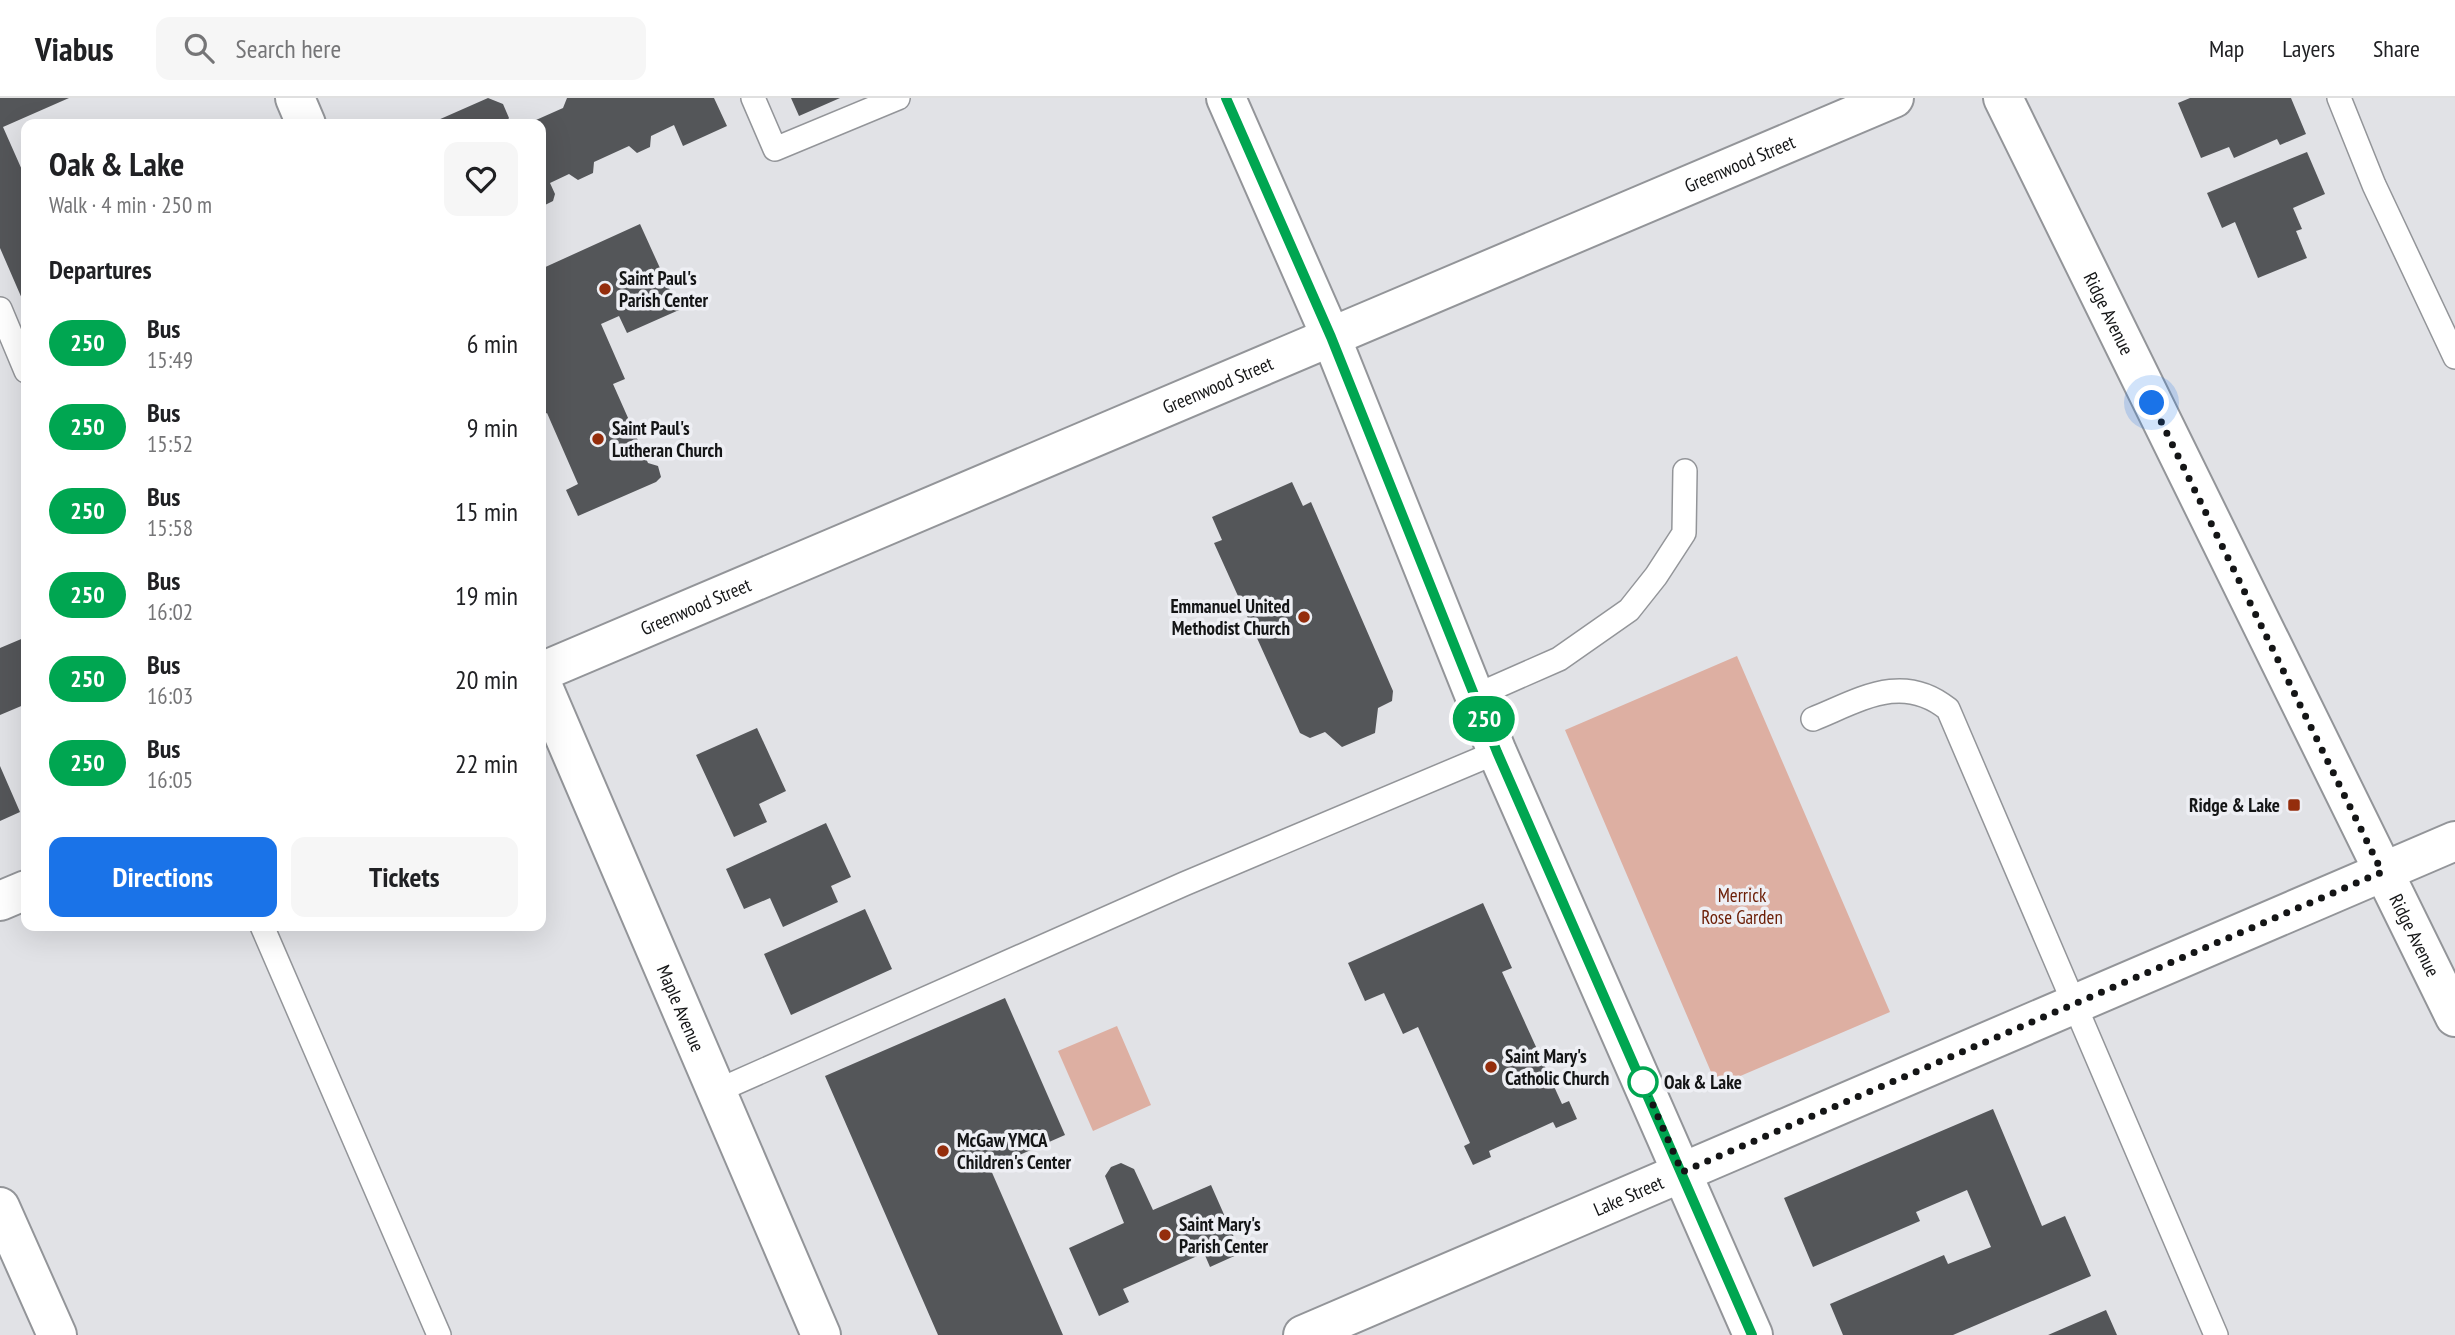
<!DOCTYPE html>
<html lang="en">
<head>
<meta charset="utf-8">
<style>
	:root { --surface:#fff; --page:#f6f6f6; --text:#202124; --muted:#757577; --line:#e0e0e0; --accent:#1a73e8 }
	body { margin:0; font-family:"PT Sans Narrow",sans-serif; background:var(--page); color:var(--text); height:100vh; display:flex; flex-direction:column; font-size:26px; white-space:nowrap }
	* { box-sizing:border-box; margin:0 }
	p { font-size:23px; color:var(--muted) }
	.icon { flex:none; width:38px; height:38px; fill:none; stroke:currentColor; stroke-width:2; stroke-linecap:round; stroke-linejoin:round }
	.map { position:relative; flex:1; overflow:hidden }
	.side { position:absolute; left:21px; top:21px; width:525px; height:812px; display:flex; flex-direction:column; background:var(--surface); border-radius:14px; box-shadow:0 7px 28px #0002 }
	.side>* { flex:none }
	.badge { padding:0 14px; border-radius:23px; font-size:24px; line-height:46px }
	.you { position:absolute; width:35px; height:35px; margin:-18px; border:5px solid #fff; border-radius:50%; background:#1a73e8; box-shadow:0 0 0 10px #1a73e833 }
	.map>.badge { position:absolute; translate:-50% -50%; box-shadow:0 0 0 4px #fff }
	h2 { padding:0 28px; font-size:26px; line-height:63px }
	.round { display:grid; place-items:center; flex:none; width:74px; height:74px; border-radius:14px; background:var(--page) }
	.head { display:flex; align-items:center; justify-content:space-between; height:119px; padding:0 28px }
	h1 { font-size:33px; font-weight:700; line-height:52px }
	.cta { display:flex; gap:14px; margin-top:auto; padding:14px 28px }
	.cta a { flex:1; height:80px; border-radius:14px; background:var(--accent); color:#fff; font-size:28px; font-weight:700; line-height:80px; text-align:center }
	.cta a+a { background:var(--page); color:var(--text) }
	ul { padding:0; list-style:none }
	li { display:flex; align-items:center; gap:21px; height:84px; padding:0 28px }
	li div { flex:1 }
	li b { display:block; font-size:26px }
	li em { font-style:normal }
	li .badge { min-width:77px; font-weight:700; text-align:center }
	header { display:flex; align-items:center; gap:42px; box-sizing:border-box; height:98px; padding:0 35px; background:var(--surface); border-bottom:2px solid var(--line) }
	header strong { font-size:33px }
	nav { display:flex; gap:38px; margin-inline-start:auto; font-size:24px }
	.search { width:490px; height:63px; background:var(--page); display:flex; align-items:center; gap:18px; box-sizing:border-box; padding:0 24px; border-radius:14px; color:var(--muted); font-size:26px }
	.map>svg:first-child { display:block }
	.green { fill:#ddafa2 }
	.building { fill:#545659 }
	.lines { fill:none; stroke-linecap:round; stroke-linejoin:round }
	.service-casing { stroke:#939599; stroke-width:26 }
	.minor-casing { stroke:#939599; stroke-width:42 }
	.tertiary-casing { stroke:#939599; stroke-width:42 }
	.secondary-casing { stroke:#939599; stroke-width:42 }
	.service { stroke:#fff; stroke-width:23 }
	.minor { stroke:#fff; stroke-width:38 }
	.tertiary { stroke:#fff; stroke-width:38 }
	.secondary { stroke:#fff; stroke-width:38 }
	.line-casing { stroke:#fff; stroke-width:16 }
	.line { stroke:#00a651; stroke-width:10 }
	.walk { stroke:#141516; stroke-width:7; stroke-dasharray:0 12.6 }
	.poi-dot { fill:#942d0c; stroke:#eeeff4; stroke-width:2.5 }
	.stop-dot { fill:#fff; stroke:#00a651; stroke-width:3.5 }
	.labels { text-anchor:middle; stroke-width:7; stroke-linejoin:round; paint-order:stroke }
	.street-label { font-size:19px; fill:#141516; stroke:#eeeff4 }
	.poi-label { font-size:19px; font-weight:bold; fill:#141516; stroke:#eeeff4; text-anchor:start }
	.park-label { font-size:19px; fill:#6b1d05; stroke:#eeeff4 }
	.stop-label { font-size:19px; font-weight:bold; fill:#141516; stroke:#eeeff4; text-anchor:start }
</style>
</head>
<body>
<header>
<strong>Viabus</strong>
<div class="search"><svg class="icon" aria-label="search" viewBox="0 0 24 24"><circle cx="10" cy="10" r="6"/><path d="M15 15l6 6"/></svg>Search here</div>
<nav><a>Map</a><a>Layers</a><a>Share</a></nav>
</header>
<div class="map">
<svg width="2455" height="1237" viewBox="0 0 2455 1237">
	<rect width="100%" height="100%" fill="#e1e2e6"/>
	<!-- green -->
	<path class="green" d="M1737 558 1890 914 1717 988 1565 632Z
		M1117 928 1151 1007 1093 1033 1058 953Z"/>
	<!-- building -->
	<path class="building" d="M0 0H69L3 29 26 81V210L0 150Z
		M488 0 503 6 509 20 505 26H429Z
		M567 0H714L727 28 683 48 674 27 651 38 650 49 637 55 629 48 594 64 593 75 578 82 569 76 550 85 555 96 553 103 541 109V26H527L563 10Z
		M791 0H840L799 18Z
		M2190 0H2291L2306 36 2280 47 2277 41 2234 60 2229 49 2201 60 2178 5Z
		M2307 54 2325 96 2293 110 2302 131 2296 133 2307 160 2258 180 2235 124 2222 130 2207 95Z
		M640 126 679 212 627 235 619 218 601 226 625 281 613 286 648 365 658 368 661 379 656 384 578 418 566 392 578 386 547 315 541 318V171Z
		M1292 384 1303 408 1311 404 1393 593 1392 603 1378 610 1375 635 1342 649 1325 634 1310 640 1300 635 1214 445 1222 442 1212 419Z
		M26 539V606L0 617V550Z
		M757 630 786 693 759 706 767 724 734 739 696 657Z
		M0 668 20 714 0 723Z
		M826 725 851 779 831 788 838 804 783 829 770 800 744 811 726 771Z
		M1483 805 1512 870 1502 874 1562 1006 1569 1003 1577 1021 1556 1030 1553 1024 1489 1053 1491 1059 1473 1067 1464 1048 1470 1045 1418 929 1403 936 1384 895 1365 903 1348 865Z
		M865 811 892 871 791 917 764 856Z
		M1005 900 1065 1037 990 1070 1063 1237H938L825 978Z
		M1993 1011 2042 1128 2065 1118 2091 1178 1953 1237H1843L1830 1206 1944 1157 1948 1166 1991 1149 1967 1092 1916 1114 1920 1123 1813 1169 1784 1100Z
		M1121 1065 1134 1071 1153 1112 1211 1087 1241 1155 1210 1169 1204 1155 1123 1191 1129 1204 1099 1218 1069 1150 1124 1125 1105 1078 1111 1069Z
		M2106 1212 2117 1237H2048Z"/>
	<g class="lines">
		<defs>
			<path id="service" d="M753 0 775 51 898 0
				M2339 0 2374 87 2455 259
				M0 211 26 273
				M1475 598 1559 561 1629 512 1656 478 1684 435 1685 373
				M1813 621C1860 602 1902 574 1948 611L2216 1237
				M262 828 439 1237
				M717 993 1184 786 1497 654"/>
			<g id="minor">
				<path d="M295 0 306 26"/>
				<path id="s1" d="M541 574 1894 0"/>
				<path id="s2" d="M541 584 821 1237"/>
				<path d="M0 803 26 792"/>
				<path d="M0 1109 57 1237"/>
			</g>
			<g id="tertiary">
				<path d="M1226 0 1331 239 1497 654 1753 1237"/>
				<path id="s3" d="M1303 1237 2455 743"/>
			</g>
			<g id="secondary">
				<path id="s4" d="M2003 0 2455 919"/>
			</g>
		</defs>
		<!-- service casing -->
		<use href="#service" class="service-casing"/>
		<!-- minor casing -->
		<use href="#minor" class="minor-casing"/>
		<!-- tertiary casing -->
		<use href="#tertiary" class="tertiary-casing"/>
		<!-- secondary casing -->
		<use href="#secondary" class="secondary-casing"/>
		<!-- service -->
		<use href="#service" class="service"/>
		<!-- minor -->
		<use href="#minor" class="minor"/>
		<!-- tertiary -->
		<use href="#tertiary" class="tertiary"/>
		<!-- secondary -->
		<use href="#secondary" class="secondary"/>
	</g>
	<g class="lines">
		<defs>
			<path id="line" d="M1226 0 1331 239 1497 654 1752 1237"/>
		</defs>
		<!-- line casing -->
		<use href="#line" class="line-casing"/>
		<!-- line -->
		<use href="#line" class="line"/>
		<!-- walk -->
		<path class="walk" d="M1643 984 1682 1074 2382 774 2152 305"/>
	</g>
	<!-- markers -->
	<g class="poi-dot">
		<circle cx="605" cy="191" r="7"/>
		<circle cx="598" cy="341" r="7"/>
		<circle cx="1304" cy="519" r="7"/>
		<rect x="2287" y="700" width="14" height="14" rx="3.5"/>
		<circle cx="1491" cy="969" r="7"/>
		<circle cx="943" cy="1053" r="7"/>
		<circle cx="1165" cy="1137" r="7"/>
	</g>
	<circle class="stop-dot" cx="1643" cy="984" r="14"/>
	<g class="labels">
		<!-- street labels -->
		<g class="street-label">
			<text dy="7" stroke="none"><textPath href="#s1" startOffset="1302">Greenwood Street</textPath></text>
			<text dy="7" stroke="none"><textPath href="#s4" startOffset="240">Ridge Avenue</textPath></text>
			<text dy="7" stroke="none"><textPath href="#s1" startOffset="735">Greenwood Street</textPath></text>
			<text dy="7" stroke="none"><textPath href="#s1" startOffset="168">Greenwood Street</textPath></text>
			<text dy="7" stroke="none"><textPath href="#s4" startOffset="933">Ridge Avenue</textPath></text>
			<text dy="7" stroke="none"><textPath href="#s2" startOffset="355">Maple Avenue</textPath></text>
			<text dy="7" stroke="none"><textPath href="#s3" startOffset="354">Lake Street</textPath></text>
		</g>
		<!-- poi labels -->
		<g class="poi-label">
			<text x="619" y="187">Saint Paul's<tspan x="619" dy="22">Parish Center</tspan></text>
			<text x="612" y="337">Saint Paul's<tspan x="612" dy="22">Lutheran Church</tspan></text>
			<text x="1290" y="515" text-anchor="end">Emmanuel United<tspan x="1290" dy="22">Methodist Church</tspan></text>
			<text x="2280" y="714" text-anchor="end">Ridge &amp; Lake</text>
			<text x="1505" y="965">Saint Mary's<tspan x="1505" dy="22">Catholic Church</tspan></text>
			<text x="957" y="1049">McGaw YMCA<tspan x="957" dy="22">Children's Center</tspan></text>
			<text x="1179" y="1133">Saint Mary's<tspan x="1179" dy="22">Parish Center</tspan></text>
		</g>
		<!-- park labels -->
		<g class="park-label">
			<text x="1742" y="804">Merrick<tspan x="1742" dy="22">Rose Garden</tspan></text>
		</g>
		<!-- stop labels -->
		<g class="stop-label">
			<text x="1664" y="991">Oak &amp; Lake</text>
		</g>
	</g>
</svg>
<div class="you" style="left:2152px;top:305px"></div>
<b class="badge" style="left:1484px;top:621px;background:#00a651;color:#fff">250</b>
<section class="side">
<div class="head"><div><h1>Oak &amp; Lake</h1><p>Walk · 4 min · 250 m</p></div><a class="round"><svg class="icon" aria-label="heart" viewBox="0 0 24 24"><path d="M12 20l-8-8c-3-5 5-10 8-4 3-6 11-1 8 4z"/></svg></a></div>
<h2>Departures</h2>
<ul>
<li><span class="badge" style="background:#00a651;color:#fff">250</span><div><b>Bus</b><p>15:49</p></div><em>6 min</em></li>
<li><span class="badge" style="background:#00a651;color:#fff">250</span><div><b>Bus</b><p>15:52</p></div><em>9 min</em></li>
<li><span class="badge" style="background:#00a651;color:#fff">250</span><div><b>Bus</b><p>15:58</p></div><em>15 min</em></li>
<li><span class="badge" style="background:#00a651;color:#fff">250</span><div><b>Bus</b><p>16:02</p></div><em>19 min</em></li>
<li><span class="badge" style="background:#00a651;color:#fff">250</span><div><b>Bus</b><p>16:03</p></div><em>20 min</em></li>
<li><span class="badge" style="background:#00a651;color:#fff">250</span><div><b>Bus</b><p>16:05</p></div><em>22 min</em></li>
</ul>
<div class="cta"><a>Directions</a><a>Tickets</a></div>
</section>
</div>
</body>
</html>
